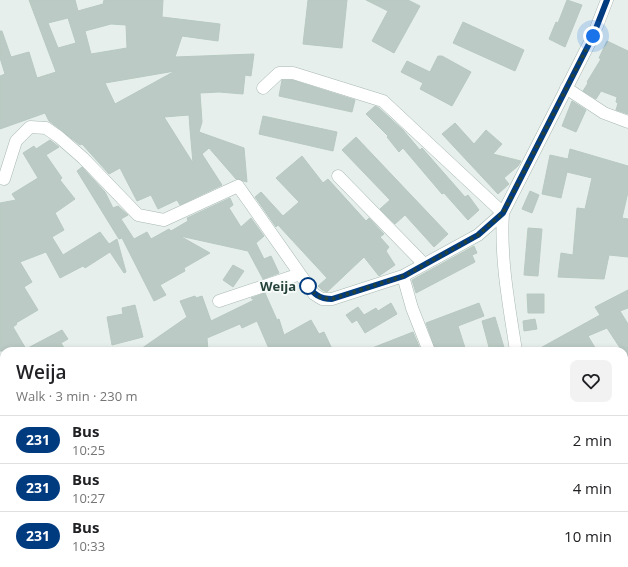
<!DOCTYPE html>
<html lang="en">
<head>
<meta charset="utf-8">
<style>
	:root { --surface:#fff; --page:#f2f2f2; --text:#202124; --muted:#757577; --line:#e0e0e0 }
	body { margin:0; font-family:"Open Sans",sans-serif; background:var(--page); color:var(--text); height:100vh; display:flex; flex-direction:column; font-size:15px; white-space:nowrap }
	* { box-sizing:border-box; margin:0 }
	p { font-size:13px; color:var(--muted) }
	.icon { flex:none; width:22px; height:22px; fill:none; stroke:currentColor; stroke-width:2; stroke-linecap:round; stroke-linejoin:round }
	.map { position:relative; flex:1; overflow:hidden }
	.drawer { position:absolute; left:0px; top:347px; width:628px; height:220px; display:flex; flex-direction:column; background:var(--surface); border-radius:12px 12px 0 0; box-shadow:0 2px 6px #0003 }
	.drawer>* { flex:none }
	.badge { padding:0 8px; border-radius:13px; font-size:14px; line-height:26px }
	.you { position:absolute; width:20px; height:20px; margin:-10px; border:3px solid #fff; border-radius:50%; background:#1a73e8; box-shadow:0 0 0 6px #1a73e833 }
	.map>.badge { position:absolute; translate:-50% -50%; box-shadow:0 0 0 2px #fff }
	.round { display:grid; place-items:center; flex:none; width:42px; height:42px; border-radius:8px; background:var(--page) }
	.overview { display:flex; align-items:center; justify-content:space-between; height:68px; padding:0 16px }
	h1 { font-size:19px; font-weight:600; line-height:30px }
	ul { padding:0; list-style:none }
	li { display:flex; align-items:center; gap:12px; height:48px; padding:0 16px; border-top:1px solid var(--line) }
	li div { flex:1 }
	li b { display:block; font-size:15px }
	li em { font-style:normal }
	li .badge { min-width:44px; font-weight:700; text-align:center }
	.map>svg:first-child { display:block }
	.building { fill:#bbcac4; stroke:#b8c9c2; fill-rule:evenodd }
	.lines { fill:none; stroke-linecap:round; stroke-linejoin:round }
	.minor-casing { stroke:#a8b8b2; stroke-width:13 }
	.minor { stroke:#fff; stroke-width:12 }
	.line-casing { stroke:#fff; stroke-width:9 }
	.line { stroke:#003b80; stroke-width:6 }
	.walk { stroke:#24423a; stroke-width:4; stroke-dasharray:0 7.2 }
	.stop-dot { fill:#fff; stroke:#003b80; stroke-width:2 }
	.labels { text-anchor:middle; stroke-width:3.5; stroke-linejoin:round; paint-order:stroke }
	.stop-label { font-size:13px; font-weight:bold; fill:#24423a; stroke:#f7fbf9; text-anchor:end }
</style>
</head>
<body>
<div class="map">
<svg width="628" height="567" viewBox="0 0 628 567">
	<rect width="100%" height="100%" fill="#e6efeb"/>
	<!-- building -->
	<path class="building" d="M29 0H75L78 11 103 4 104 0H163L162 17 220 24 218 41 182 36 175 57 254 54 251 76 245 75 243 94 219 92 200 93 202 122 199 132 244 148 247 182 236 179 209 148 202 154 222 185 180 205 177 200 158 209 151 195 137 201 120 168 109 174 82 144 80 145 49 121 45 113 0 129V76L5 74 0 58V31H2L11 57 29 52 37 78 56 72ZM68 18 76 43 58 48 48 23ZM111 24 126 25 127 48 91 54 85 31ZM175 71 115 104 105 83ZM189 115 190 129 193 163 164 117Z
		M308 0H347L342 48 303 44Z
		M366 0H408L420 6 394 53 372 41 388 11Z
		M567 0 582 5 565 47 549 39 556 22 558 23Z
		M463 22 524 50 515 71 453 43Z
		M607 41 628 51V114L616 110 618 103 616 102 617 97 601 91 596 99 583 91 588 83 587 82 601 59 599 58Z
		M438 56H442L471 72 452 106 420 89 423 83 401 72 407 61 430 72Z
		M282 80H292L355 100 352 112 279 96Z
		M572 101 586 110 576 132 562 126Z
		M375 106 379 108 403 130 420 150 422 148 465 197 468 195 479 210 468 220 444 193 442 194 403 148 399 152 387 137 388 136 366 114Z
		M263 116 337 132 333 151 259 134Z
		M455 123 474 144 486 130 502 144 493 154 521 161 518 166 504 178 509 184 498 194 442 134Z
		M356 137 448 234 434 247 405 215 395 224 380 209 390 200 342 150Z
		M50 140 59 147 46 155 62 178 60 180 75 199 55 213 64 230 52 237 63 255 100 232 109 244 117 239 126 272 124 273 110 252 85 268 83 266 60 278 46 252 20 262 32 282 24 287 38 310 16 323 17 324 13 327 26 349 62 330 68 339 61 343 66 351H0V203L16 200 12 194 38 178 23 153 34 146 36 149Z
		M570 149 628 166V192L622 218 628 219V257L609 255 604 279 558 277 561 253 573 255 577 208 585 209 592 178 567 172 561 198 542 194 550 155 568 159Z
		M302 156 323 183 328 179 366 221 369 218 384 234 380 237 389 247 386 251 395 265 379 276 364 257 327 292 322 290 318 286 327 278 278 225 276 227 255 197 261 192 283 216 299 202 276 178Z
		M82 167 105 192 113 208 118 206 128 215 121 219 134 239 147 232 151 239 169 229 171 231 188 221 187 218 230 198 233 205 229 208 241 227 251 218 264 236 256 243 264 259 271 256 279 273 263 279 248 251 180 236 210 253 184 268 185 271 160 285 166 295 154 301 122 238 119 239 77 171Z
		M530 191 539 195 532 213 522 209Z
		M528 228 542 229 538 276 524 275Z
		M474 246 477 253 472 255 475 262 416 293 412 280Z
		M233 265 244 271 233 287 223 280Z
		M628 290V308L620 311 628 324V361L624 355V351H622L607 328 588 336 597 351H535L600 315 595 307Z
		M265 293 277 320 279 319 284 335 311 320 319 334 324 332 333 351H270L257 321 242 328 240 324 207 338 208 351H138L187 317 180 301 195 296 196 298 202 296 211 321 254 300 251 298Z
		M527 294H544V313H528Z
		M391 303 397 314 365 333 357 320 352 323 346 315 358 307 364 315 376 308 378 311Z
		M479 303 484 316 458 326 466 351H436L426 323Z
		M135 305 143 337 112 345 107 317 123 314 122 308Z
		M495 317 505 351H490L482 321Z
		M535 319 537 329 524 331 523 321Z
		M413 332 421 351H367V350Z"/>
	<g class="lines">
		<defs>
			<path id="minor" d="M263 88 279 73H293L383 101 503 213
				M566 88 604 113 628 122
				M338 176 424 264
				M0 178 4 179 16 141 30 127 46 128 59 137 83 158 138 215 164 220 238 186 314 294 322 299H332L403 276 478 235 503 213
				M403 276 412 308 429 351
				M219 301 300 274
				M516 351C509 305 500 259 503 213L593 36 607 0
				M624 467 628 466
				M340 563V567
				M596 563 598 567"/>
		</defs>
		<!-- minor casing -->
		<use href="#minor" class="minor-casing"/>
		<!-- minor -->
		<use href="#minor" class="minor"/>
	</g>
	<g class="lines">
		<defs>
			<path id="line" d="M306 284C314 294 319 299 332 299L404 276 478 235 503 213 593 36 607 0"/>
		</defs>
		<!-- line casing -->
		<use href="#line" class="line-casing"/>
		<!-- line -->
		<use href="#line" class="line"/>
		<!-- walk -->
		<path class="walk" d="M308 286 306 284C314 294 319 299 332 299L404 276 478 235 503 213 593 36"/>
	</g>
	<!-- markers -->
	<circle class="stop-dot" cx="308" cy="286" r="8"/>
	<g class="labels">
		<!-- stop labels -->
		<g class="stop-label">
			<text x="296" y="291">Weija</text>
		</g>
	</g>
</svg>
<div class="you" style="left:593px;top:36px"></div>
<section class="drawer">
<div class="overview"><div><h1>Weija</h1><p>Walk · 3 min · 230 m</p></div><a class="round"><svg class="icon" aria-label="heart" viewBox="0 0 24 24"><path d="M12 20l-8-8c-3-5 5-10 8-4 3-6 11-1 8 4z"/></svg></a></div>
<ul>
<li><span class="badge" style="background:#003b80;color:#fff">231</span><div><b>Bus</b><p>10:25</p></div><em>2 min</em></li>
<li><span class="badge" style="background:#003b80;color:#fff">231</span><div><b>Bus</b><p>10:27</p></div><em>4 min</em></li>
<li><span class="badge" style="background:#003b80;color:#fff">231</span><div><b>Bus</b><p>10:33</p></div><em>10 min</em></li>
</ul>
</section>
</div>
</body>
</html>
